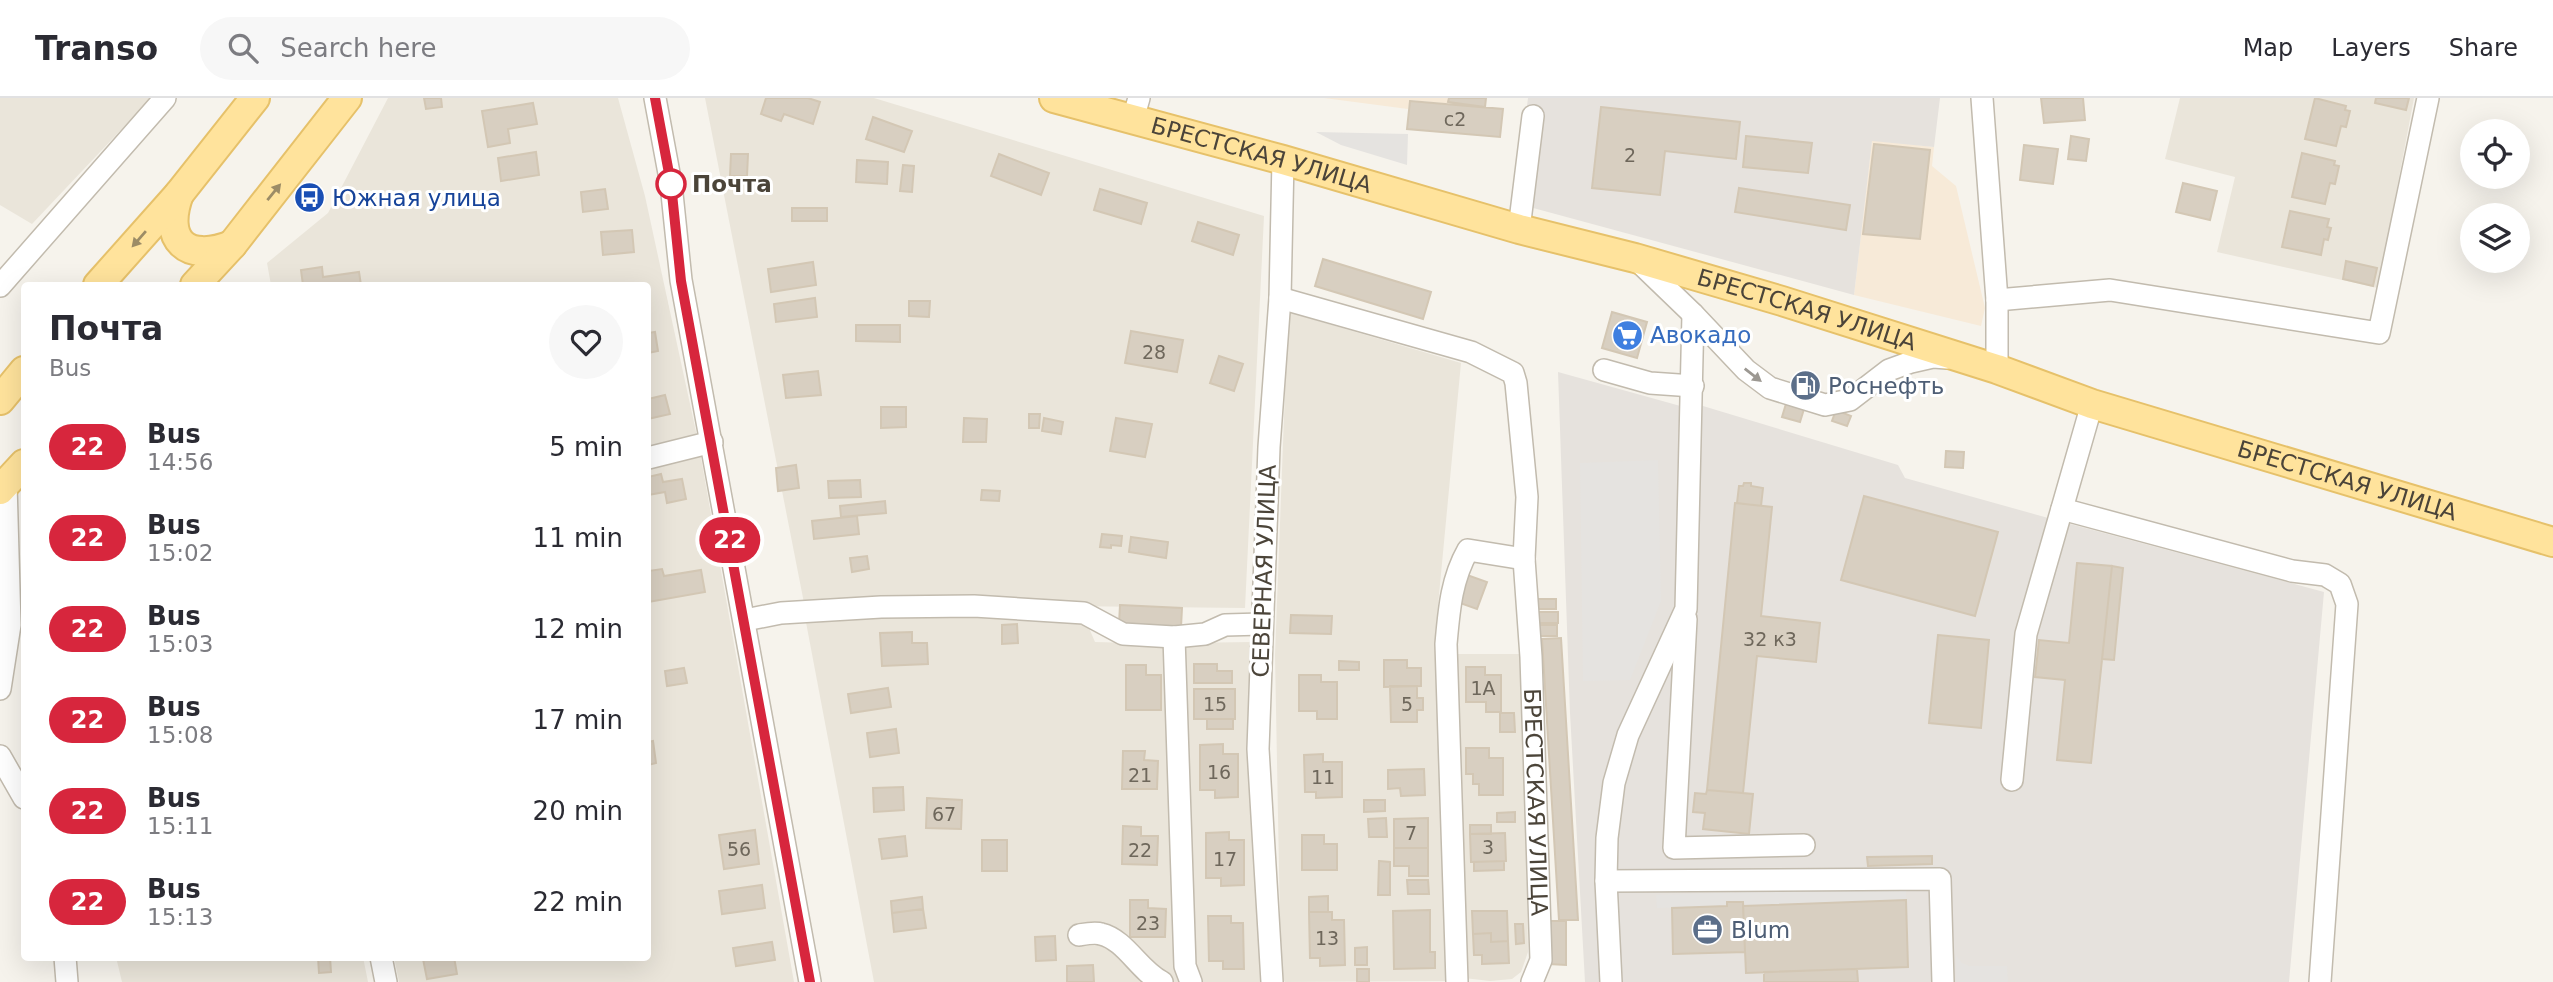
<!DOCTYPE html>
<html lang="en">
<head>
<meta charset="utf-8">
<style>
	:root { --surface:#fff; --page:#f7f7f7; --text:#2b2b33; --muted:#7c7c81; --line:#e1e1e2 }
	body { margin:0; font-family:"DejaVu Sans",sans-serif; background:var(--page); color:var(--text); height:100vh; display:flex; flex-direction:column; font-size:26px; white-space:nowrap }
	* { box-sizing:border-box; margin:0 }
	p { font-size:23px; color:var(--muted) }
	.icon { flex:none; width:38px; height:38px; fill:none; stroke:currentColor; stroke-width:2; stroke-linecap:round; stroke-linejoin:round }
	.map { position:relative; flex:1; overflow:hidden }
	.drawer { position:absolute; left:21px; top:184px; width:630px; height:679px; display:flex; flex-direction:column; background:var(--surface); border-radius:7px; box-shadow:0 7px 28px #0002 }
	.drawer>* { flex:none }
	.badge { padding:0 14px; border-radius:23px; font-size:24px; line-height:46px }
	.controls { position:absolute; left:2460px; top:21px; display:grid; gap:14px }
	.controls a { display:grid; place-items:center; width:70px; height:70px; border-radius:50%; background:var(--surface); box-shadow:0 7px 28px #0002; font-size:35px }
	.map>.badge { position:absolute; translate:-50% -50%; box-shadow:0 0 0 4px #fff }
	.round { display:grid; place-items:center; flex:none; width:74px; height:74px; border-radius:37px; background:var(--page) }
	.headline { display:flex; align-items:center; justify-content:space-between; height:119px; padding:0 28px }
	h1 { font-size:33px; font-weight:600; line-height:52px }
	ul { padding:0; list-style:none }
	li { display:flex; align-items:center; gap:21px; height:91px; padding:0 28px }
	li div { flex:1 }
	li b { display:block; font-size:26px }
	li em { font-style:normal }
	li .badge { min-width:77px; font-weight:700; text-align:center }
	header { display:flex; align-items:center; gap:42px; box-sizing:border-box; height:98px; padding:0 35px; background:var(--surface); border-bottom:2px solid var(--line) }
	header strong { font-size:33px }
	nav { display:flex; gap:38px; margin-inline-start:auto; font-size:24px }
	.search { width:490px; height:63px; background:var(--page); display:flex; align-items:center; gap:18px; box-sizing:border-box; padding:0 24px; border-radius:38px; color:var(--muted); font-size:26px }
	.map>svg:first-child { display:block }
	.residential { fill:#eae5da }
	.commercial { fill:#f7ead8 }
	.industrial { fill:#e6e2dd }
	.parking { fill:#e5e3e0 }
	.building { fill:#d8cfc1; stroke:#d3c7b4; stroke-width:2 }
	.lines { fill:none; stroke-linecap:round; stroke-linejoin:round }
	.minor-casing { stroke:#c2bbae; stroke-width:24 }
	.major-casing { stroke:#e6c16a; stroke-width:32 }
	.minor { stroke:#fff; stroke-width:21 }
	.major { stroke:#ffe39c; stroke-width:28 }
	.oneway { fill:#9c8c66 }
	.oneway2 { fill:#9c9892 }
	.line-casing { stroke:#fff; stroke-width:16 }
	.line { stroke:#d7263d; stroke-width:10 }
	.stop-dot { fill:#fff; stroke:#d7263d; stroke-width:3.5 }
	.labels { text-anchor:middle; stroke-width:6; stroke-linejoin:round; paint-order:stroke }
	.number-label { font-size:19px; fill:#6e675b }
	.street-label { font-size:23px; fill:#4b4439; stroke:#fff }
	.stop-label { font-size:23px; font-weight:bold; fill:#4b4439; stroke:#fff; text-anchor:start }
	.transit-label { font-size:23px; fill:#164399; stroke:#fff; text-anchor:start }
	.shop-label { font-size:23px; fill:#366cbe; stroke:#fff; text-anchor:start }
	.service-label { font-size:23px; fill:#4e5e75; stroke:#fff; text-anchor:start }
</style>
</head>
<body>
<header>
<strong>Transo</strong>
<div class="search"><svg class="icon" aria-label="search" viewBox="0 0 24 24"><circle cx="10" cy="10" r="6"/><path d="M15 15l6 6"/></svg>Search here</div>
<nav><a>Map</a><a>Layers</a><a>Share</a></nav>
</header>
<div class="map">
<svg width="2553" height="884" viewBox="0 0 2553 884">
	<rect width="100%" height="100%" fill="#f6f3ec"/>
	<!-- residential -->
	<path class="residential" d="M0 0H151L32 126 0 107Z
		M388 0H618L645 98 698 343 794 884H399L394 859H648V187H271L267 165 328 115Z
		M705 0H874L1264 118 1245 510 804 505Z
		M2180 0H2414L2378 190 2217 154 2235 79 2165 61Z
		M1288 214 1461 265 1435 539 1450 870 1449 883 1285 884 1281 878 1275 557Z
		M917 512 1086 523 1095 544 1168 546 1175 875 1181 884H874L805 519Z
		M1252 544 1262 884H1202L1193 873 1181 545Z
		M1454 556H1523L1528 854 1521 874 1512 881 1490 883 1464 880Z
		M116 859H363L368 884H122Z"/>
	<!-- commercial -->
	<path class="commercial" d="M1324 0H1486L1485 9 1410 2 1408 11Z
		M1872 42 1934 49 1932 68 1956 88 1985 210 1981 228 1854 197Z"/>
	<!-- industrial -->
	<path class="industrial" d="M1528 0H1940L1934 49 1872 43 1854 197 1515 105Z
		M1558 274 1684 309 1703 308 1898 367 1905 380 2059 423 2324 494 2289 884H1585L1570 615Z"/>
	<!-- parking -->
	<path class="parking" d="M1316 34 1408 36 1407 67 1341 47Z
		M1658 362 1661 503 1630 582 1583 583 1580 365Z
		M1906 789V802L1743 808V804H1728L1727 808 1657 810 1656 797Z
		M1956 857 1962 865 1969 868H2007L2008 884H1956Z"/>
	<!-- building -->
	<path class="building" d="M424 0H441L442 9 426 11Z
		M766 0H808L820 4 813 26 784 16 781 23 761 16Z
		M1449 0H1486L1485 9 1448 4Z
		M2041 0H2083L2085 22 2044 25Z
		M2315 0 2346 8 2345 12 2350 13 2346 29 2341 28 2336 48 2305 41Z
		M2376 0H2409L2406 12 2375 5Z
		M1410 3 1503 11 1500 39 1407 31Z
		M533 5 537 26 508 31 510 45 488 49 482 13Z
		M1601 9 1740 24 1736 61 1665 53 1660 97 1592 90Z
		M873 19 912 33 904 54 866 41Z
		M1746 38 1812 45 1808 75 1743 69Z
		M2071 38 2089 41 2086 63 2068 61Z
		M1874 46 1930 52 1920 141 1863 136Z
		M2024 47 2058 51 2053 86 2020 82Z
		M536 54 539 77 501 83 498 60Z
		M2302 55 2335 63 2334 67 2339 68 2335 86 2330 85 2325 106 2292 99Z
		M731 56H748L747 78H730Z
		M999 56 1049 75 1041 97 991 78Z
		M857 62 888 64 887 86 856 84Z
		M903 67 914 68 912 94 900 93Z
		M2183 85 2217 93 2210 122 2176 114Z
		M1739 90 1850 107 1846 132 1735 114Z
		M605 91 608 111 583 114 581 94Z
		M1100 91 1147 105 1141 126 1094 112Z
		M792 110H827V123H792Z
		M2290 113 2329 121 2327 129 2331 130 2328 142 2324 141 2321 157 2282 149Z
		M1198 124 1239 137 1233 157 1192 143Z
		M632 132 634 154 603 157 601 134Z
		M1323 161 1431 194 1423 221 1315 188Z
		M2346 163 2377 170 2373 188 2343 181Z
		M813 164 816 187 771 194 768 171Z
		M322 169 323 179 359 174 361 187H303L301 172Z
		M815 200 817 219 776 224 774 206Z
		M909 203H930L929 219 909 218Z
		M1612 214 1647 224 1637 260 1602 250Z
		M856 227H900V244L856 243Z
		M1131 233 1183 242 1177 274 1125 265Z
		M655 234 658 253 648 255V235Z
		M1219 258 1243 266 1234 293 1210 285Z
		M818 273 821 297 786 300 783 277Z
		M1794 279 1812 285 1800 324 1782 319Z
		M665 297 670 316 648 321V301Z
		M881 309H906V329L881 330Z
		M1836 312 1851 318 1847 328 1832 323Z
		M1029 316H1040L1039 330H1029Z
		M964 320 987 321 986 344H963Z
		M1044 320 1063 324 1061 336 1042 333Z
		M1116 320 1152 326 1145 359 1110 353Z
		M1946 353 1964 354 1963 370 1945 369Z
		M796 367 799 390 778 393 776 370Z
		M661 376 663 384 682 381 686 401 667 405 665 394 648 397V379Z
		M860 382 861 399 829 400 828 383Z
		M1744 385H1751V388L1763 390 1761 408 1737 405 1739 388H1743Z
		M982 392 1000 393 999 403 981 402Z
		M1864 398 1998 434 1975 518 1841 482Z
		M885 403 886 415 841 419 840 408Z
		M1735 405 1772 409 1761 518 1820 525 1816 564 1757 558 1743 695 1707 692Z
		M857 418 859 436 814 441 812 423Z
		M1102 436 1122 438 1121 448 1111 447V450L1100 449Z
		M1131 439 1168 444 1166 460 1129 454Z
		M867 458 869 471 852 474 850 460Z
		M2077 465 2112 468 2091 665 2057 662 2065 582 2035 579 2039 542 2069 545Z
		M2112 468 2123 470 2114 562 2102 561Z
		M662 471 664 478 701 472 705 494 648 504V473Z
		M1467 477 1487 484 1477 511 1457 504Z
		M1538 501H1556V511H1538Z
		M1120 507 1182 510 1181 529 1119 526Z
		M1538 514H1558V525H1539Z
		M1291 517 1332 518 1331 536 1290 535Z
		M1017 526 1018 545 1002 546V527Z
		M1538 527H1557V538H1538Z
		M912 534V545H927L928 566 882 568 880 535Z
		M1938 537 1989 542 1981 630 1929 625Z
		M1561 540 1578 822H1559L1542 541Z
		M1384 562H1407V570H1421V588L1384 589Z
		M1339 563 1359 564V572H1339Z
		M1194 566H1217V573H1232V585H1194Z
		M1126 567H1146V577H1161V612H1126Z
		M1466 569H1485V577H1501V614H1486V604H1466Z
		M684 570 687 585 667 588 665 573Z
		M1299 577H1321V584H1337V621H1317V613H1299Z
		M1390 588H1417V600H1423V612H1417V624H1391Z
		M888 590 891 609 851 615 848 596Z
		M1194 591H1235V621H1194Z
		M1500 615H1514L1515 634H1500Z
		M1207 621H1233V631H1207Z
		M896 631 899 655 870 659 867 635Z
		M653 643 656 665 648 667V644Z
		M1223 646V656H1238V699L1215 700V692H1200V647Z
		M1466 650H1489V660H1503V697H1479V686H1473V676H1466Z
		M1123 653H1145L1144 662 1158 663 1157 691H1122Z
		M1323 656V664H1342V699L1316 700V694H1305L1304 657Z
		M1424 671 1425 697 1401 698 1400 690 1388 691V672Z
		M903 689 904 712 874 714 873 690Z
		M1707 692 1753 696 1749 736 1703 731 1705 715 1693 714 1695 695 1706 696Z
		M927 700 962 702 961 731 926 730Z
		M1364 702H1385V713L1364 714Z
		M1515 714V724H1497V715Z
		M1386 720 1387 739H1369L1368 721Z
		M1428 720V750H1394V721Z
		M1470 727H1491V736H1470Z
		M1123 728 1141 729V738H1158L1157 767 1122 766Z
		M755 732 759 766 724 771 719 737Z
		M1229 734V742H1244V787L1221 788V780H1206V735Z
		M1505 735 1506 763 1471 764 1470 736Z
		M1302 737H1324V746H1337V772H1302Z
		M905 738 907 758 882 761 879 741Z
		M982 742H1007V773H982Z
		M1394 750H1428V778H1409V768H1394Z
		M1932 758V766L1868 768 1867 759Z
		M1379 763 1390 764V797H1378Z
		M1504 763V772L1474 773V764Z
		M1407 782H1428L1429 796H1408Z
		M762 787 765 810 722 816 719 793Z
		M1328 798V814H1309V799Z
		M922 799 923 811 892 815 891 803Z
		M1130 802H1148V810L1166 811 1165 839H1130Z
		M1906 802 1908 869 1746 875 1743 808Z
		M1727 804H1743L1745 854 1673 856 1672 810 1727 808Z
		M923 811 926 830 894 834 892 815Z
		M1430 812V854H1435V870L1394 871 1393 813Z
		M1472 813H1507L1508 843 1491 844V835L1473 836Z
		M1309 814H1332V822H1344L1345 867 1320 868V860H1310Z
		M1208 818H1231V825H1243L1244 871H1223V863H1209Z
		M1549 823H1566V867L1549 866Z
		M1515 826H1523L1524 845 1516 846Z
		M1491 835V844L1508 843 1509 865 1482 866V857H1474L1473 836Z
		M1055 838 1056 862 1036 863 1035 839Z
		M772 844 775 862 736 868 733 850Z
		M1367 849V867H1355V850Z
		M318 859H330L331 874 319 875Z
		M430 859H454L457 876 427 881 423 861Z
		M1093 867 1094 884H1067V868Z
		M1357 871H1369V884H1357Z
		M1857 871 1858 884H1764V874Z"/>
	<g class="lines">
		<defs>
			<g id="minor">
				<path d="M655 0 671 86 681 182 810 884"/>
				<path d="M1982 0 1997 202V271"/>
				<path d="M1133 21 1139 0"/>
				<path d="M1519 131 1533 18"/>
				<path d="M1639 164 1693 216 1746 272 1770 290 1825 307 1850 302 1889 272 1911 264 1933 259 1947 260"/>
				<path d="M0 188 165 0"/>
				<path id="s1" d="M1280 200 1471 254 1513 275 1516 285 1527 399 1524 461 1531 559 1541 862 1532 884"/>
				<path d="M1997 202 2110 192 2379 235 2428 0"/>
				<path d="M1604 272 1650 285 1693 288"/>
				<path d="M648 360 712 344"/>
				<path d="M2062 411 2292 473 2325 477 2340 486 2347 506 2320 884"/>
				<path d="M1686 521 1674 750 1804 747"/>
				<path d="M745 522 781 515 881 509 974 508 1084 515 1123 536 1174 539 1205 536 1225 527 1262 526"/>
				<path d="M1174 539 1185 868 1191 884"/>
				<path d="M0 591 10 527 6 385"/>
				<path d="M0 658 24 700"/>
				<path d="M2012 682 2026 536 2092 306"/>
				<path d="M1606 783 1940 781 1943 884"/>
				<path d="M1079 837C1085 836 1095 834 1101 836 1126 842 1139 873 1162 884"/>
				<path d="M65 859 67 884"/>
				<path d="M381 859 386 884"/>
				<path d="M1272 884 1258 651 1269 349 1280 200 1283 62"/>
				<path d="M1457 884 1446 546C1449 513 1451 482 1468 452L1524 461"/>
				<path d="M1611 884 1606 783 1607 740 1614 685 1628 637 1686 511 1693 216"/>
			</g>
			<g id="major">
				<path id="s2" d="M1054 0 1283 62 1519 131 1635 160 1782 203 1997 271 2092 306 2553 444"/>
				<path d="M179 96C162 142 186 165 232 147"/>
				<path d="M98 187 179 96 255 0"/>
				<path d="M195 187 232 147 347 0"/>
				<path d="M0 302 24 273"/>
				<path d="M0 392 24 366"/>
			</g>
		</defs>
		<!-- minor casing -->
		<use href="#minor" class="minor-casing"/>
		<!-- major casing -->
		<use href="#major" class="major-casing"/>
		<!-- minor -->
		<use href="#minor" class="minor"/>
		<!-- major -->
		<use href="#major" class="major"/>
	</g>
	<!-- one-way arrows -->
	<defs><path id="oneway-solid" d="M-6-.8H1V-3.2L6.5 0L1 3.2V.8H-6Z" transform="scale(1.75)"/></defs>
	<g class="oneway">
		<use href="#oneway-solid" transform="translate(274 94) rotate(-51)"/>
		<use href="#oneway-solid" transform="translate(139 141) rotate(131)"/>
	</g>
	<use class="oneway2" href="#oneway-solid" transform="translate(1753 277) rotate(38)"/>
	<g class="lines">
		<defs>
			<path id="line" d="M655 0 671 86 681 183 810 884"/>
		</defs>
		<!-- line casing -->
		<use href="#line" class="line-casing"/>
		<!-- line -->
		<use href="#line" class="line"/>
	</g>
	<!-- icons -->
	<defs>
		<symbol id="bus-disc" viewBox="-11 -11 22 22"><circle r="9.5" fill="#1a4fb4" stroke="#fff"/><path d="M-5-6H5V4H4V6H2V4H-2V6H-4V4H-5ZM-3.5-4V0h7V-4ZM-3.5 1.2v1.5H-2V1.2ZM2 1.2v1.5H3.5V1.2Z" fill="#fff"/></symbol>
		<symbol id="supermarket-disc" viewBox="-11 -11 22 22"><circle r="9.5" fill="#3f7fe0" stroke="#fff"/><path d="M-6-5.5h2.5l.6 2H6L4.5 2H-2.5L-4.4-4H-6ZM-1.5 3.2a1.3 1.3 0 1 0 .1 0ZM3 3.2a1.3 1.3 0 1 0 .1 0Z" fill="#fff"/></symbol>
		<symbol id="fuel-disc" viewBox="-11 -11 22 22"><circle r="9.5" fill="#5c6f8a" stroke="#fff"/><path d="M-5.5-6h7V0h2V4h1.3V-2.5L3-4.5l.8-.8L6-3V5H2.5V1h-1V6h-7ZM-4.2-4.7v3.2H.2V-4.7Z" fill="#fff"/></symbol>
		<symbol id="office-disc" viewBox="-11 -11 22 22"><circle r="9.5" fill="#5c6f8a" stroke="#fff"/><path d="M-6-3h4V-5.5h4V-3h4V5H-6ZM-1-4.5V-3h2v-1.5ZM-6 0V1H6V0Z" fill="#fff"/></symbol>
	</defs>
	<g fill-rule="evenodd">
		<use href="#bus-disc" x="292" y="82" width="35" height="35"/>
		<use href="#supermarket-disc" x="1610" y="220" width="35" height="35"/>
		<use href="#fuel-disc" x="1788" y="270" width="35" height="35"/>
		<use href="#office-disc" x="1690" y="814" width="35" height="35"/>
	</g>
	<!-- markers -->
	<circle class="stop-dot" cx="671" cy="86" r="14"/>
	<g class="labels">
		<!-- number labels -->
		<g class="number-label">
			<text x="1455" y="28">с2</text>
			<text x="1630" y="64">2</text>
			<text x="1154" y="261">28</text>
			<text x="1770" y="548">32 к3</text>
			<text x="1483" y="597">1А</text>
			<text x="1215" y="613">15</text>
			<text x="1407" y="613">5</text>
			<text x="1219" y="681">16</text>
			<text x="1140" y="684">21</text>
			<text x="1323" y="686">11</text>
			<text x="944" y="723">67</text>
			<text x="1411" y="742">7</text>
			<text x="1488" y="756">3</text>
			<text x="739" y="758">56</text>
			<text x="1140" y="759">22</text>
			<text x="1225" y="768">17</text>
			<text x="1148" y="832">23</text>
			<text x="1327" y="847">13</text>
		</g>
		<!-- street labels -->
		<g class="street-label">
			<text dy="8" stroke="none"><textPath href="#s2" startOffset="215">БРЕСТСКАЯ УЛИЦА</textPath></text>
			<text dy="8" stroke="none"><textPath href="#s2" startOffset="782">БРЕСТСКАЯ УЛИЦА</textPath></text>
			<text dy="8" stroke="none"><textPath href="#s2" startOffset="1349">БРЕСТСКАЯ УЛИЦА</textPath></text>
			<text transform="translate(1264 473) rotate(-88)" y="8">СЕВЕРНАЯ УЛИЦА</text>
			<text dy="8" stroke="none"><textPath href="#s1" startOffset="676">БРЕСТСКАЯ УЛИЦА</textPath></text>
		</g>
		<!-- stop labels -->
		<g class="stop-label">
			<text x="692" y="94">Почта</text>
		</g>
		<!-- transit labels -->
		<g class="transit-label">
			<text x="332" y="108">Южная улица</text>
		</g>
		<!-- shop labels -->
		<g class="shop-label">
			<text x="1650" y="245">Авокадо</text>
		</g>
		<!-- service labels -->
		<g class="service-label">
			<text x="1828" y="296">Роснефть</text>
			<text x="1731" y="840">Blum</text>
		</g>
	</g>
</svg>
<div class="controls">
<a><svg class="icon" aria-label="locate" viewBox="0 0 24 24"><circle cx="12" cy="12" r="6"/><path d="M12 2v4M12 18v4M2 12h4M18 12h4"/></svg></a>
<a><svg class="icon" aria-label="layers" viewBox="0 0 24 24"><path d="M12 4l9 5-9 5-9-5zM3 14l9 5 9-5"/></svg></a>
</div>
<b class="badge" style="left:730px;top:442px;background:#d7263d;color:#fff">22</b>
<section class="drawer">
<div class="headline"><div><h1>Почта</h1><p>Bus</p></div><a class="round"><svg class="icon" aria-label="heart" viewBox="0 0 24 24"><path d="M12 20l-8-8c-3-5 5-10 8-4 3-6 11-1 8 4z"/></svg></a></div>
<ul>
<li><span class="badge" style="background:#d7263d;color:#fff">22</span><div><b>Bus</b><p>14:56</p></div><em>5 min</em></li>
<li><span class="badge" style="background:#d7263d;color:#fff">22</span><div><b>Bus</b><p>15:02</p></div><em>11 min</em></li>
<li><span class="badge" style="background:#d7263d;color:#fff">22</span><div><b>Bus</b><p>15:03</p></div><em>12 min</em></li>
<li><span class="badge" style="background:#d7263d;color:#fff">22</span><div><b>Bus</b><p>15:08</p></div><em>17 min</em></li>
<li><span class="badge" style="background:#d7263d;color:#fff">22</span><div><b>Bus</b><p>15:11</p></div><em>20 min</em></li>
<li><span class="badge" style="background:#d7263d;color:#fff">22</span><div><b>Bus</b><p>15:13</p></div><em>22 min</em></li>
</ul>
</section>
</div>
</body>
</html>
